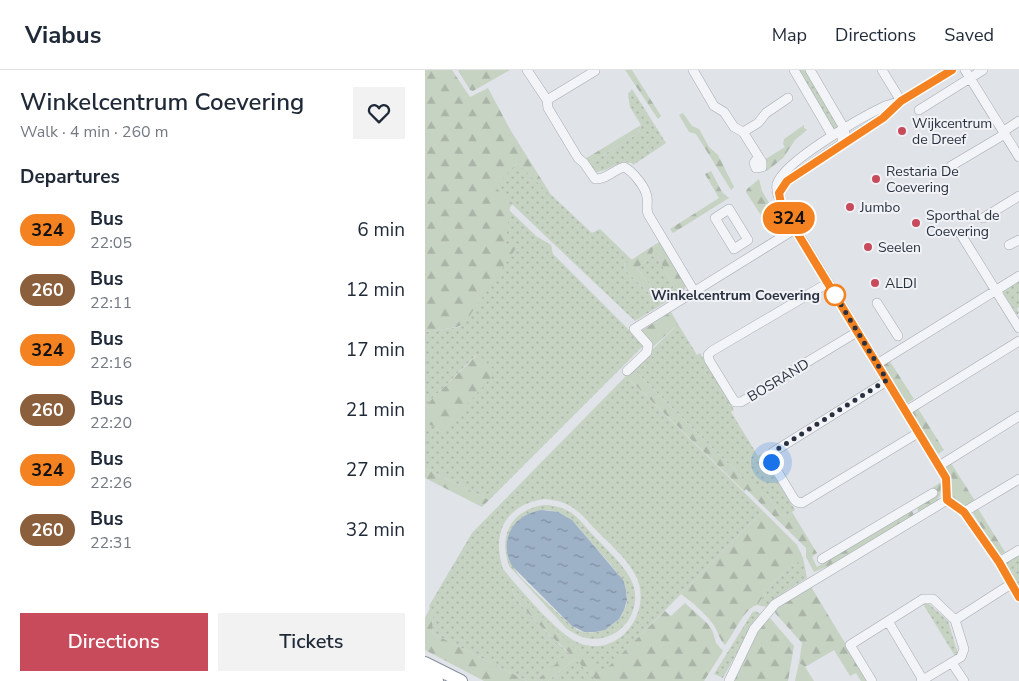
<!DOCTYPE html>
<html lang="en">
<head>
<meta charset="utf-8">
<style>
	:root { --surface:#fff; --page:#f2f2f3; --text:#1f2937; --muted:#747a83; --line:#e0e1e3; --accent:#c84b5c }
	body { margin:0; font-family:"Nunito Sans",sans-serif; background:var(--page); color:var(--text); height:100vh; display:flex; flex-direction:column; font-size:19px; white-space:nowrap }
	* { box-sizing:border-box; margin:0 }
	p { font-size:16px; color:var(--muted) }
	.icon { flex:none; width:28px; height:28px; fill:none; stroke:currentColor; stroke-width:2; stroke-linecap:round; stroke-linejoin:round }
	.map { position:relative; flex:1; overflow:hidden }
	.drawer { display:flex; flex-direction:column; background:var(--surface); width:425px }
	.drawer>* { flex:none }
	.badge { padding:0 10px; border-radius:16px; font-size:18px; line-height:32px }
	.you { position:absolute; width:25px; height:25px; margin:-12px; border:4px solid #fff; border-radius:50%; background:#1a73e8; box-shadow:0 0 0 8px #1a73e833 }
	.map>.badge { position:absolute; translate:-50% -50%; box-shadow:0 0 0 2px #fff }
	h2 { padding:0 20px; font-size:19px; line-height:45px }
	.round { display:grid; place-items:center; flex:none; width:52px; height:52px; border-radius:0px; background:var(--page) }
	.overview { display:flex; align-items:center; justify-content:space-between; height:85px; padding:0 20px }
	h1 { font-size:24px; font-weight:600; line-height:38px }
	.button { display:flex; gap:10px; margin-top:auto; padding:10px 20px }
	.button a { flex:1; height:58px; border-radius:0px; background:var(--accent); color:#fff; font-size:20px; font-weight:600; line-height:58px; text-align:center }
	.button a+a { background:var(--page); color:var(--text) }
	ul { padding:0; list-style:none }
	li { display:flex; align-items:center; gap:15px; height:60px; padding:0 20px }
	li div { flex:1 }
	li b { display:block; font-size:19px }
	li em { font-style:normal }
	li .badge { min-width:55px; font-weight:700; text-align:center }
	header { display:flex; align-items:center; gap:30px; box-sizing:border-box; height:70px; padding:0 25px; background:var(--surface); border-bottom:1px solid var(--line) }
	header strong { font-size:24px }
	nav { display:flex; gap:28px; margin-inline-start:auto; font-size:18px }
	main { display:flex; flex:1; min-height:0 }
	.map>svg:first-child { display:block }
	.grass { fill:url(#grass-dots); fill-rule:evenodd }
	.forest { fill:url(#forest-firs) }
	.garden { fill:#c6d2c2 }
	.water { fill:url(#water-ripples) }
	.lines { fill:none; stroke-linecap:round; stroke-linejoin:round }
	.minor-casing { stroke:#a5aab2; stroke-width:10 }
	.highway-casing { stroke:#88919e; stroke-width:14 }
	.minor { stroke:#f3f4f7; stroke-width:9 }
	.highway { stroke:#fff; stroke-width:12 }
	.line-casing { stroke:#fff; stroke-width:11 }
	.line { stroke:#f58220; stroke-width:8 }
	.walk { stroke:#29313f; stroke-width:5; stroke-dasharray:0 9 }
	.poi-dot { fill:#c84b5c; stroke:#f0f2f6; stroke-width:2 }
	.stop-dot { fill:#fff; stroke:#f58220; stroke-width:2.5 }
	.labels { text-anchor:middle; stroke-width:4; stroke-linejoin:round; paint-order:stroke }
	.poi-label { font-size:14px; fill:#29313f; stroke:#f0f2f6; text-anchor:start }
	.stop-label { font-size:14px; font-weight:bold; fill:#29313f; stroke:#f0f2f6; text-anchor:end }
	.street-label { font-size:14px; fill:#29313f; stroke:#f0f2f6 }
</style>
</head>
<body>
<header>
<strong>Viabus</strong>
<nav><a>Map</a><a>Directions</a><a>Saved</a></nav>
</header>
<main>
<section class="drawer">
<div class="overview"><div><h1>Winkelcentrum Coevering</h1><p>Walk · 4 min · 260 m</p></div><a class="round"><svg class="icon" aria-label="heart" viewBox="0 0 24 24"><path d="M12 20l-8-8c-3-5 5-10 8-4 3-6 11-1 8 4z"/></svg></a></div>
<h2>Departures</h2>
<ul>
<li><span class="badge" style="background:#f58220;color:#111">324</span><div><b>Bus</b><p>22:05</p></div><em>6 min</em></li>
<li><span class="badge" style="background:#8b5e3c;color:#fff">260</span><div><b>Bus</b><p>22:11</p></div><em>12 min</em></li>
<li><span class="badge" style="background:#f58220;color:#111">324</span><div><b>Bus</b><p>22:16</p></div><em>17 min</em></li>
<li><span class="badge" style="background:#8b5e3c;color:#fff">260</span><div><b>Bus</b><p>22:20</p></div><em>21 min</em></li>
<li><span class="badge" style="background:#f58220;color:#111">324</span><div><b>Bus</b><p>22:26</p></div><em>27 min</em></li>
<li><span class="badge" style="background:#8b5e3c;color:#fff">260</span><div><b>Bus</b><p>22:31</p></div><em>32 min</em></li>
</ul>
<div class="button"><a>Directions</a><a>Tickets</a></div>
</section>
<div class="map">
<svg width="594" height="611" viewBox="0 0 594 611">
	<defs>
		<pattern id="grass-dots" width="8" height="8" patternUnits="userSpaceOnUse" patternTransform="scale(1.25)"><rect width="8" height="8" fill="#c6d2c2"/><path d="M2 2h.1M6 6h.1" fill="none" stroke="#aab5a8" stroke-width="1.8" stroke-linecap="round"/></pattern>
		<pattern id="forest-firs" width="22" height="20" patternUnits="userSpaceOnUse" patternTransform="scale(1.25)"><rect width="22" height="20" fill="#c6d2c2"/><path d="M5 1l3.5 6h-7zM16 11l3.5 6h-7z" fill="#aab5a8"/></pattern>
		<pattern id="water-ripples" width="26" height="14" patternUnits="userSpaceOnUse" patternTransform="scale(1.25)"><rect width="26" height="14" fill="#9db1c7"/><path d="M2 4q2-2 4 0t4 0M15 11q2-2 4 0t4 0" fill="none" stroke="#8091a3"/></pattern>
	</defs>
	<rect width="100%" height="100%" fill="#e0e3e8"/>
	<!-- grass -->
	<path class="grass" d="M371 0H381L413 53 412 58H408Z
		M207 19 241 73 208 95 207 93C192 89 184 102 170 102L163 94 214 63 216 55 205 37 203 24Z
		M92 93 167 163 175 159 207 190 200 194 199 199 236 235 210 251 69 117Z
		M84 140 111 166 126 175 128 184 219 275 64 430 0 398V352L17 362 52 284 0 336V262L34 257C41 252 45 245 49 238 64 218 71 201 81 177L80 176Z
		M234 172 237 175 232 186 249 216 248 218C245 220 241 224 237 224 230 225 217 204 212 198L226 187 227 180Z
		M594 211V237L592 239 594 243 592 245 577 221Z
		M253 254 272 285 275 283 309 340 306 342 333 386 336 384 370 440 361 446 356 445 341 424 318 410 309 397 301 392 208 299Z
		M201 306 338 441 177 604H174L162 592 87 518C87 532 133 572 144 584L114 608 117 611H102L7 563 8 548 4 536 47 463ZM119 429C147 431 154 442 172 461 185 474 201 488 210 504 230 540 194 589 154 573 133 565 93 517 78 499 66 462 81 435 119 429Z
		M119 435C128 435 137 437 145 442 154 447 161 458 169 466 181 479 195 491 204 506 218 528 207 557 184 566 167 572 155 568 141 558L84 496C73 464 87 440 119 435ZM117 440C145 441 153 457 170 477 181 490 196 503 201 520 209 545 176 571 153 560 147 557 96 509 92 503 87 494 85 480 82 470 87 453 99 443 117 440Z
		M594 482V519L580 493Z
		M378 488 382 508 361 521 342 537 332 535 351 509Z
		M499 531 503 533 523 551 533 584 530 586 498 534Z
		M330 541 338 545 325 559 298 608 289 604 327 543Z
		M150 589 172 611H123Z"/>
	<!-- forest -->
	<path class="forest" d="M0 0H27L45 27 63 18 86 61 128 128 92 93 70 117 88 134 85 137 80 176 81 177 89 172 93 175 39 254 32 257 0 262Z
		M33 0H85L48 21 45 20Z
		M200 0H207L236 46 233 49Z
		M258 43 267 56 274 59 284 77 293 85 309 117 306 120 271 64 264 62 254 45Z
		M216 55 214 63 163 94 160 89Z
		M379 55V58L382 60 370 70 358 88 342 101 338 99 339 90 360 77 358 74 359 69Z
		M286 101 297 122 304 128 248 163 245 159 294 128 280 104Z
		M334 109 337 121 359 158 348 164 321 122 322 119Z
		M234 172 228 180 226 187 212 198C217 205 230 225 237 224 241 224 245 220 248 218L249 216 232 186 231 181 237 175 261 215 260 219 236 235 199 199 200 194Z
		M246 242 253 254 228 277 218 267 216 261Z
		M53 284 71 302 17 362 0 352V336Z
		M464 290 489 329 481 334 457 294Z
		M208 299 301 392 309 397 318 410H321L341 424 356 445 361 446 367 442 392 483 387 487 392 497 484 441H487L489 445 403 496 389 502 381 487V478L321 419 319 421 201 306Z
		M492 337 519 380 513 384 486 341Z
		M526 393 550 431 541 437 526 426 519 398Z
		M0 398 64 430 57 437 0 408Z
		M516 412C516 432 513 431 496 441H493L492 436 511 424 507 418Z
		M552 437 580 482 574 486 546 440Z
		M338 441 372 475 378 488 351 509 332 535C319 538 309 564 300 575 294 569 293 561 288 554 280 543 267 532 256 524Z
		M385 515 443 611H436L431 603 425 606 409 580 380 597 374 593 377 573 351 544 349 540Z
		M87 518 176 604 240 541 246 546 260 533 283 554 288 562 291 573 298 581 279 611H172L150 589 123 611H117L114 608 144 583C132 571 88 533 87 518Z
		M5 538 8 548 7 563 102 611H59L0 580V548Z
		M345 548 369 576 363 611H305L326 570 341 550Z"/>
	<!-- garden -->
	<path class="garden" d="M374 593 380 597 389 611H370Z"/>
	<!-- water -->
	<path class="water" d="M117 440 133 442 147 450 198 510 201 520 202 530 199 540 194 549 180 560 170 562H159L147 556 87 496C73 470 88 444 117 440Z"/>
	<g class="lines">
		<defs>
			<path id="minor" d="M102 0 122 30 123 38 153 88 159 93 170 109C180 110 189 100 199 97 208 101 221 118 222 127 223 133 221 138 223 144L269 221
				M268 0 289 36 299 42 309 57 318 62 337 92V97L331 98 329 93 331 90H335
				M369 0 407 65
				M457 0 476 31
				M540 0 594 87
				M122 30 170 1
				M494 40 558 0
				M579 61 594 51
				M318 62 333 53 341 43 363 28
				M417 69 421 71 458 48 474 33
				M526 96 580 64
				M353 123 362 111 421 71 419 58 385 0
				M304 139 323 170 309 179 290 148Z
				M558 148 594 126
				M535 163 594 258
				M584 175 594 170
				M403 213 287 281 283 285 284 290 308 329 310 332H316L432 262
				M452 233 473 266
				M452 294 594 206
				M202 301 222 282 223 275 209 259 370 159
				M462 311 348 382 345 386 346 391 369 429 372 432 377 433 493 363
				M481 341 594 271
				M514 396 594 346
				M522 430 521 408 363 146C358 138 350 124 352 114 359 91 437 47 460 36 466 34 472 33 478 30 495 20 511 10 527 0
				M522 430 539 442 574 492 594 527
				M539 442 594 409
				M397 489 508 423
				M574 492 594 480
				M530 550 586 514
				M463 551 498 610
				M527 593 539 611
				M304 611 329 559 350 534 522 430
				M447 611 425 575 498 529H508L530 550 539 579 536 587 496 611"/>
			<path id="highway" d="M0 593 36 611
				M0 605 12 611"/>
		</defs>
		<!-- minor casing -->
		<use href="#minor" class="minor-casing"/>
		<!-- highway casing -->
		<use href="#highway" class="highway-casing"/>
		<!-- minor -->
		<use href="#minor" class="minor"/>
		<!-- highway -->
		<use href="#highway" class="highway"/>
	</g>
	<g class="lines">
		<defs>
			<path id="line" d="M527 0 476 31 458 48 362 111 354 123 356 134 362 146 521 408 522 430 539 442 574 492 594 527"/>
		</defs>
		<!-- line casing -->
		<use href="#line" class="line-casing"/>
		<!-- line -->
		<use href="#line" class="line"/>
		<!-- walk -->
		<path class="walk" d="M346 392 345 386 348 382 462 310 410 225"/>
	</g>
	<!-- markers -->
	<g class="poi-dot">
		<circle cx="477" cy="61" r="5"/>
		<circle cx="451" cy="109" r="5"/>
		<circle cx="425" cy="137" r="5"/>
		<circle cx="491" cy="153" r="5"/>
		<circle cx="443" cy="177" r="5"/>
		<circle cx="450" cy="213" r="5"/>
	</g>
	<circle class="stop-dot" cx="410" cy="225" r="10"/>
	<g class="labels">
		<!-- poi labels -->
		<g class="poi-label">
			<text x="487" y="58">Wijkcentrum<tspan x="487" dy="16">de Dreef</tspan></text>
			<text x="461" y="106">Restaria De<tspan x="461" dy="16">Coevering</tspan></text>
			<text x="435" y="142">Jumbo</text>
			<text x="501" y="150">Sporthal de<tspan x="501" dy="16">Coevering</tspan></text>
			<text x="453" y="182">Seelen</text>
			<text x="460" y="218">ALDI</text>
		</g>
		<!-- stop labels -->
		<g class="stop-label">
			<text x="395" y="230">Winkelcentrum Coevering</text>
		</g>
		<!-- street labels -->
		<g class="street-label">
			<text transform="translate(353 310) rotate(-31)" y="5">BOSRAND</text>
		</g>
	</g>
</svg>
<div class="you" style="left:346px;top:392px"></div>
<b class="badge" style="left:364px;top:148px;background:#f58220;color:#111">324</b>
</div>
</main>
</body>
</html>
